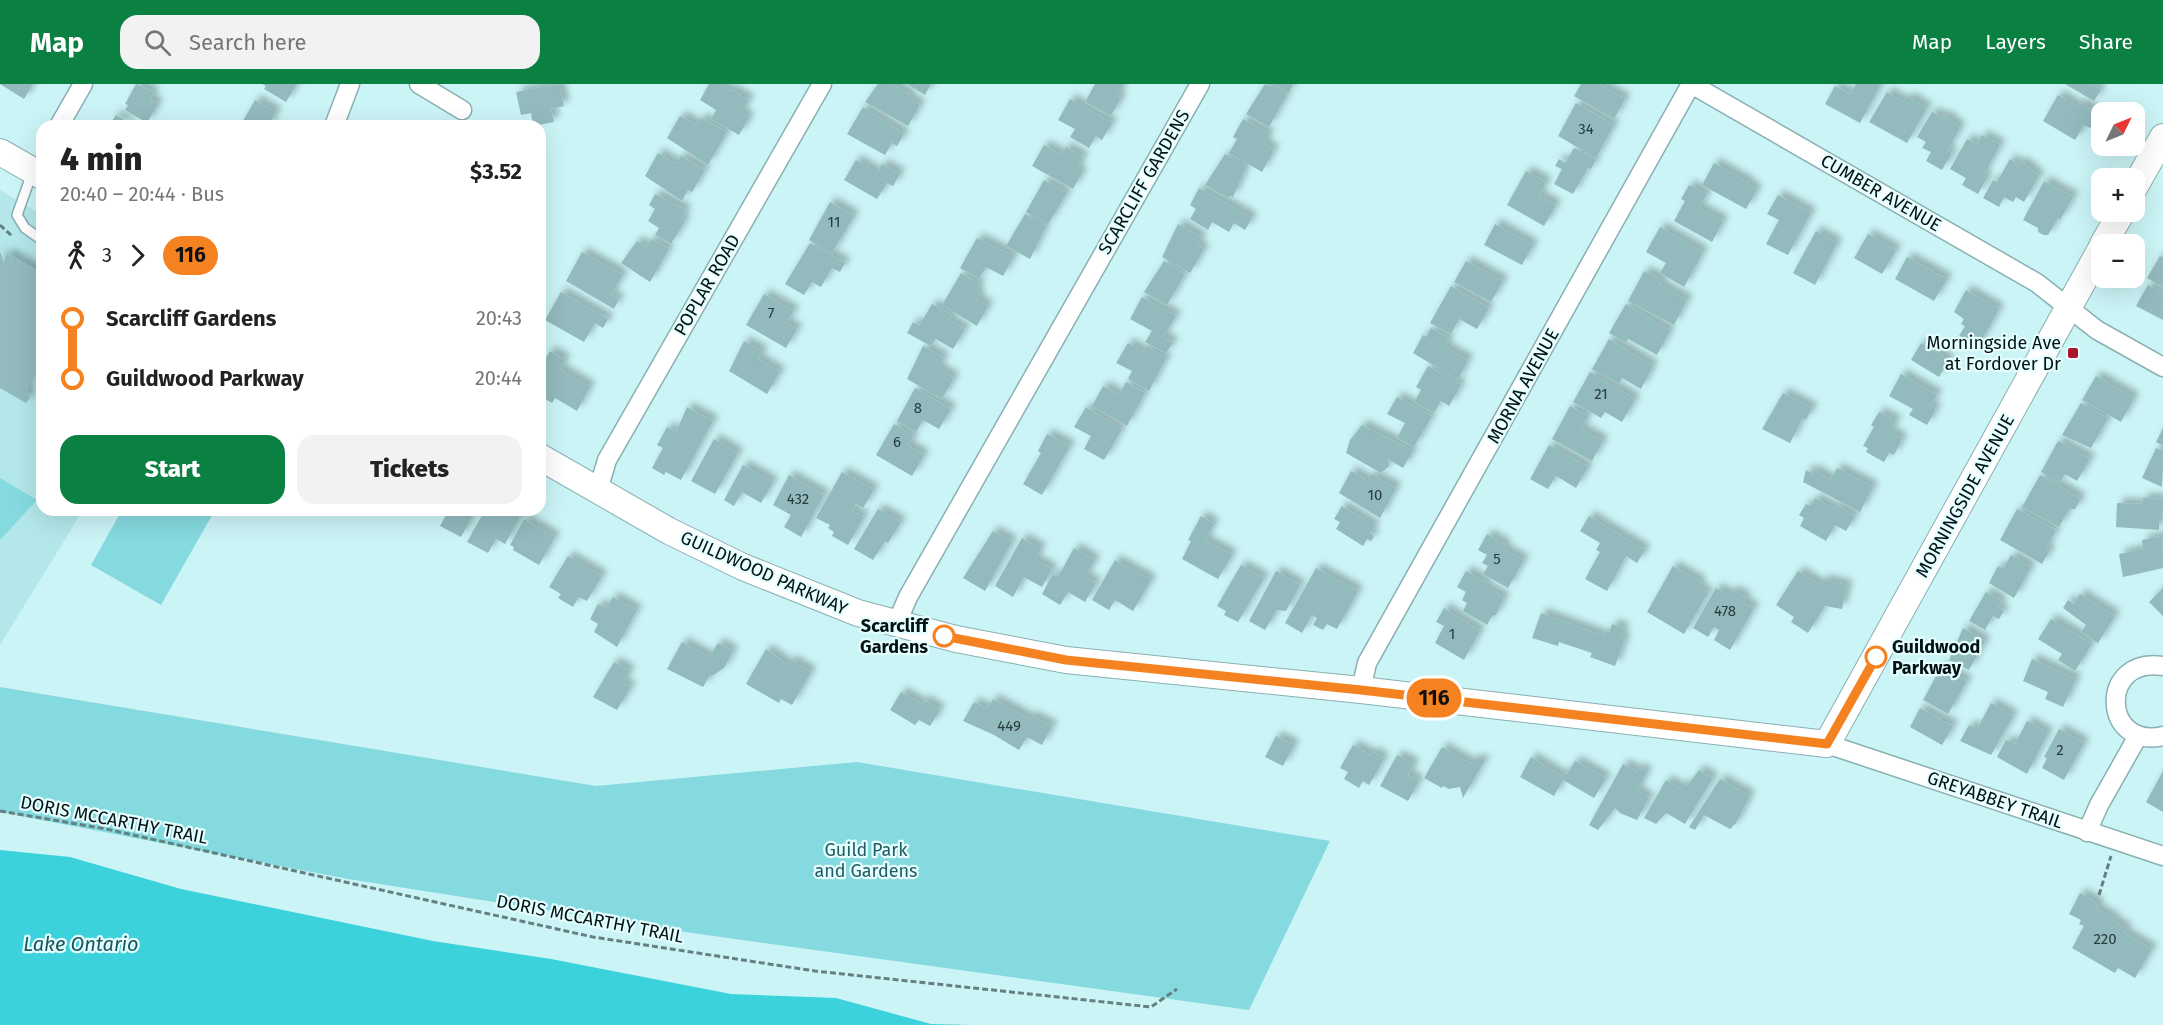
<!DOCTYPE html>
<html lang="en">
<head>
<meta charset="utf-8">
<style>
	:root { --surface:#fff; --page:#f2f2f2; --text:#222; --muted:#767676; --accent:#0b8043 }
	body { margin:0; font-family:"Fira Sans",sans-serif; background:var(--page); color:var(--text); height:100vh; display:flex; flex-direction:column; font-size:22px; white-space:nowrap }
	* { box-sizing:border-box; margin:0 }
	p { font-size:20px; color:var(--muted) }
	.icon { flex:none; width:33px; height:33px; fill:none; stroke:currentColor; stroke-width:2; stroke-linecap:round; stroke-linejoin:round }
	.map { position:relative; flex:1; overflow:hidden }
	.details { position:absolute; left:36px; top:36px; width:510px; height:396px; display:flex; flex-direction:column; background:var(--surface); border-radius:18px; box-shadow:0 6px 24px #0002 }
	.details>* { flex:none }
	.badge { padding:0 12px; border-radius:20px; font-size:21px; line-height:39px }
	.needle { width:39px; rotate:47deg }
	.controls { position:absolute; left:2091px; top:18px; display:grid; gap:12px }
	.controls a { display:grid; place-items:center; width:54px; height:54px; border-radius:12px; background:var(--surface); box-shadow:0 6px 24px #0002; font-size:30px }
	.map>.badge { position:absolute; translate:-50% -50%; box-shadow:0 0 0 3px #fff }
	.legs { display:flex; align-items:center; gap:9px; height:66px; padding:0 24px; font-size:20px }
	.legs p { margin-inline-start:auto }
	.summary { display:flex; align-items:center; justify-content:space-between; height:102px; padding:0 24px }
	h1 { font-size:33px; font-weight:800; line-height:45px }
	.action { display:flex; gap:12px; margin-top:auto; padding:12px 24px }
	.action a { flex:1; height:69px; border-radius:18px; background:var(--accent); color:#fff; font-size:24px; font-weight:800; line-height:69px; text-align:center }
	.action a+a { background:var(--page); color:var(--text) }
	ul { padding:0 24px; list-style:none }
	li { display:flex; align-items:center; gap:21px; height:60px; font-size:22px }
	li i { display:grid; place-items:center; width:9px; height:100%; margin:0 8px; background:currentColor }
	li i::after { content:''; width:15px; height:15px; margin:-8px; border:4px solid; border-radius:50%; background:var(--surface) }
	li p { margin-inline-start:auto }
	li:first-child i { background:linear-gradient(#0000 50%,currentColor 0) }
	li:last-child i { background:linear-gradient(currentColor 50%,#0000 0) }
	header { display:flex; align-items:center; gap:36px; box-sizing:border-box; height:84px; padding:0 30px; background:var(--accent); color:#fff }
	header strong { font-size:28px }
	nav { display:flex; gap:33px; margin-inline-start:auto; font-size:21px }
	.search { width:420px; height:54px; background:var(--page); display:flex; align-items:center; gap:15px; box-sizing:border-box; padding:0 21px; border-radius:18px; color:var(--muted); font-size:22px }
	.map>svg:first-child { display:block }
	.built { fill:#b4e7ea }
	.green { fill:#85dadf }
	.water { fill:#3cd2db }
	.building { fill:#93babd; filter:url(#shadow) }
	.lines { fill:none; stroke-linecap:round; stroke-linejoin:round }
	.lane-casing { stroke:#89b0b2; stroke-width:12 }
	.street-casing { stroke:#89b0b2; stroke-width:21 }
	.secondary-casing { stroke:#89b0b2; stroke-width:28 }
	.path { stroke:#658081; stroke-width:3; stroke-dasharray:6 3; stroke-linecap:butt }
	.lane { stroke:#fff; stroke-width:9 }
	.street { stroke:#fff; stroke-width:18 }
	.secondary { stroke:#fff; stroke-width:26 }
	.line-1-casing { stroke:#fff; stroke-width:14 }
	.line-1 { stroke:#f58220; stroke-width:9 }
	.poi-dot { fill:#ab152c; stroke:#e5feff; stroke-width:2 }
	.stop-1-dot { fill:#fff; stroke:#f58220; stroke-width:3 }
	.labels { text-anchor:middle; stroke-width:4.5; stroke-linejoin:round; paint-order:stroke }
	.number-label { font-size:15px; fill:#283c3e }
	.street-label { font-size:18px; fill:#041213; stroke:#e5feff }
	.poi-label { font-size:18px; fill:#041213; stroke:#e5feff; text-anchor:end }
	.stop-label { font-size:18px; font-weight:bold; fill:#041213; stroke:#e5feff; text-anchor:end }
	.park-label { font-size:18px; fill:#205b5f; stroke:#e5feff }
	.water-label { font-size:20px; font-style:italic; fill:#19565a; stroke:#e5feff }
</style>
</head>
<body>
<header>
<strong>Map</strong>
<div class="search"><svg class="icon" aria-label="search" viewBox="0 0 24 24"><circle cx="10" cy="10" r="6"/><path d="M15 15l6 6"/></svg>Search here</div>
<nav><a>Map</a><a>Layers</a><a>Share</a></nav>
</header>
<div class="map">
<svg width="2163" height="941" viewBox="0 0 2163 941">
	<defs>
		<filter id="shadow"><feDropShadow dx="5.5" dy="-5.5" stdDeviation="3" flood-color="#0004"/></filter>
	</defs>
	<rect width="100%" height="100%" fill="#cbf4f6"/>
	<!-- built -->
	<path class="built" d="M0 106 42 131V426H83L0 561Z"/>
	<!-- green -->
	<path class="green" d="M0 394 37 416 0 456Z
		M122 426H215L161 521 91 481Z
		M0 603 596 702 857 678 1330 757 1249 926 692 849 348 795 0 728Z"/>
	<!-- water -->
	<path class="water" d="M0 766 70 773 181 805 433 857 551 875 731 910 836 914 931 940 972 941H0Z"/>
	<!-- building -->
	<path class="building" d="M0 0H33L24 15Z
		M136 0 154 8 150 15 158 20 147 39 125 26 128 21 125 20Z
		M262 0H297L286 18 264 5 266 2Z
		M559 0 564 22 551 25 554 38 533 42 531 29 521 31 516 8Z
		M709 0H718L729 7 730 5 749 16 741 29 749 34 739 51 711 35 716 26 700 16Z
		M878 0H892L910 11 908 14 920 21 908 42 865 18Z
		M907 0H931L925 11Z
		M1095 0H1123L1117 12 1121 14 1111 32 1085 18Z
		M1265 0 1287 11 1269 43 1246 30Z
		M1273 0H1293L1289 9Z
		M1581 0H1599L1625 15 1614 35 1574 12Z
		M1856 0H1881L1860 39 1825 20 1835 2 1850 10Z
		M2065 0H2090L2101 6 2094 17Z
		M1887 8 1904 18 1908 13 1927 24 1907 59 1869 38Z
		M2058 11 2078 23 2080 19 2098 29 2090 44 2084 41 2075 56 2043 37Z
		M1070 15 1112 39 1102 56 1096 52 1089 64 1070 53 1075 45 1058 36Z
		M255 16 276 28 270 39 275 42H240Z
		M1576 19 1614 41 1596 74 1558 52Z
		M863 23 904 50 897 62 892 59 885 71 847 50Z
		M1932 28 1941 33 1945 31 1960 44 1947 67 1952 69 1942 86 1926 77 1931 68 1922 64 1926 58 1917 53Z
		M116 31 135 42 110 40Z
		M680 32 697 41 701 34 727 48 708 81 667 54Z
		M1243 35 1269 50 1264 60 1274 66 1262 88 1229 69 1237 55 1233 53Z
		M1982 51 2000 61 1983 92 1987 94 1978 110 1962 101 1966 94 1950 85 1967 55 1977 60Z
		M1044 61 1061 71 1066 63 1083 73 1077 86 1082 89 1073 105 1032 82Z
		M1574 64 1596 76 1591 85 1588 84 1573 110 1554 100 1562 85 1555 82 1559 75 1565 79Z
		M658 69 676 80 681 72 705 86 692 108 688 106 682 117 645 92Z
		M1225 70 1246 83 1233 113 1230 112 1228 114 1205 101Z
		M2010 75 2019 81 2021 77 2039 92 2024 118 2016 113 2013 118 2004 113 1999 123 1983 114 1993 96 1997 98Z
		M856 76 877 89 882 80 900 90 893 102 887 99 877 115 844 96Z
		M1714 79 1749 99 1748 101 1757 106 1746 125 1702 101Z
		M1526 87 1546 98 1539 112 1556 121 1544 142 1507 121Z
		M1044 96 1067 109 1048 140 1026 128Z
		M2044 97 2073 113 2060 136 2058 134 2048 151H2044L2038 148V144L2023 136Z
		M1689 101 1707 110 1699 124 1723 137 1712 158 1674 137 1685 117 1681 115Z
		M1199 104 1252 134 1245 146 1234 139 1229 148 1212 138 1208 146 1190 135 1196 125 1190 121Z
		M655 110 686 126 681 135 685 137 671 160 655 151 659 144 648 137 655 125 649 121Z
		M1778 111 1811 129 1788 171 1766 160 1779 136 1767 130Z
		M830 118 854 132 832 169 809 156Z
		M1025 130 1046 142 1030 175 1006 162Z
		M1178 140 1201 153 1197 161 1204 165 1190 189 1162 173Z
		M1495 140 1533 161 1522 181 1484 161Z
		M1660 143 1703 168 1684 203 1660 189 1666 179 1646 168Z
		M1816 147 1837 159 1815 201 1793 189Z
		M1868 150 1896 166 1882 190 1854 174Z
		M977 154 1014 172 1003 192 986 183 979 195 960 184Z
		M651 155 669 165 650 198 621 179 637 157 646 163Z
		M810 159 845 179 840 188 832 184 821 203 812 198 804 211 785 200Z
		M0 168 4 178 7 169 42 189V295L35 291 27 305 30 314 26 319 0 304Z
		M582 168 623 191 611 211 619 215 614 225 566 197Z
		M2160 172 2163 174V203L2147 194Z
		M1907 173 1947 195 1934 217 1895 195Z
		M1164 177 1185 190 1167 221 1144 208Z
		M1466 177 1503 197 1491 218 1454 198Z
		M1644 187 1662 196 1660 201 1687 216 1674 241 1628 217Z
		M961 189 980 200 976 207 980 209 977 215 988 222 977 242 942 221Z
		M2148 201 2163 209V236L2136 222Z
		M1451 202 1489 224 1477 245 1459 235 1451 250 1430 239Z
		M1966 206 1999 225 1978 263 1959 252 1965 242 1961 240 1964 235 1954 228Z
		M561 208 608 235 603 244 595 239 584 258 545 236Z
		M764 210 794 227 786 239 797 245 786 264 746 241Z
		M1142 213 1176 232 1163 253 1173 259 1166 269 1145 258 1152 247 1130 235Z
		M932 220 952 231 949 236 965 245 953 265 936 255 931 262 907 249 913 238 919 242Z
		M1626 220 1670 247 1657 271 1628 255 1626 259 1609 249Z
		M1431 244 1449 254 1445 263 1468 276 1458 296 1413 269 1423 251 1426 253Z
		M1609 255 1653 282 1641 305 1622 294 1619 300 1592 285Z
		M744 257 763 268 758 275 780 288 767 310 729 287Z
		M1128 259 1143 268 1146 262 1166 274 1149 307 1128 295 1132 287 1116 279Z
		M1921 259 1949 276 1939 293 1911 276Z
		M923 262 944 274 938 284 954 294 942 315 907 295Z
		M550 267 565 276 560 285 590 303 577 327 555 314 552 319 540 312V284Z
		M1428 282 1461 301 1449 322 1441 317 1434 329 1414 318 1421 306 1416 303Z
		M1590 288 1635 315 1622 338 1605 328 1601 334 1573 318Z
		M1901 290 1937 311 1930 322 1936 325 1927 341 1909 331 1913 325 1889 312Z
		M2096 292 2134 314 2121 338 2082 316Z
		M1126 298 1145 309 1127 342 1092 322 1103 302 1119 311Z
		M915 304 951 325 939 345 923 336 916 348 897 337Z
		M1783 309 1812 324 1806 336 1803 334 1790 359 1762 345Z
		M1397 313 1432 332 1414 363 1397 354 1405 339 1387 330Z
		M2081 319 2108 334 2091 364 2062 351Z
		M1570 322 1588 332 1581 345 1603 357 1592 377 1552 355Z
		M687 323 713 337 681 396 666 388 664 391 652 384 663 364 657 361 667 343 676 348Z
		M1086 323 1122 345 1104 376 1084 365 1091 352 1074 343Z
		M1879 328 1896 337 1890 348 1902 355 1894 371 1889 369 1884 378 1866 368 1868 364 1863 362 1874 343 1871 341Z
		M894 340 914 352 908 362 924 371 912 392 876 371Z
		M1362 341 1413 367 1403 384 1388 375 1389 382 1381 389 1346 369 1350 356Z
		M2163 344V362L2156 358Z
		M1047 350 1070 362 1042 411 1023 400 1041 369 1038 367Z
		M714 355 738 369 715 410 691 397Z
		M2058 357 2090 375 2077 397 2065 390 2060 399 2041 388Z
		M1549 361 1588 383 1576 404 1556 392 1548 405 1530 395Z
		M2156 364 2163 367 2162 403 2142 394Z
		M743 381 773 398 761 419 742 408 734 422 724 416Z
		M1837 384 1873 403 1860 428 1803 398 1806 386 1812 389 1814 386 1830 396Z
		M1351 387 1368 397 1371 390 1396 404 1380 434 1339 409Z
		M842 388 874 406 863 424 856 420 852 427 864 433 848 461 832 452 834 448 828 444 830 441 816 434Z
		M789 391 824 411 801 453 784 443 791 431 773 421Z
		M2040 391 2078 413 2080 417 2075 425H2069L2059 443 2022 423Z
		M1815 414 1835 425 1837 421 1855 432 1846 447 1835 441 1826 457 1800 442 1804 434 1799 431 1806 420 1810 422Z
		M2143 414 2163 415 2162 435H2159V446L2116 443 2117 419 2142 420Z
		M1342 422 1375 442 1370 449 1374 452 1371 457 1367 455 1363 462 1336 445 1340 438 1334 435Z
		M878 425 901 438 888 459 885 457 873 476 854 465Z
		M2017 425 2056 446 2046 464 2050 466 2042 480 2000 456Z
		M449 426H476L461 453 440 442Z
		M485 426H497L503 429 508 426 520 433 505 460 496 455 488 469 467 458Z
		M1201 432 1214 440 1205 456 1232 471 1218 495 1182 475 1191 457 1188 456Z
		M1589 432 1645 466 1637 479 1626 472 1607 507 1585 495 1600 468 1596 466 1600 459 1580 447Z
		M524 435 555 453 539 481 513 466 514 463 510 461Z
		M993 447 1012 458 985 507 963 494Z
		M1487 450 1506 461 1503 465 1524 476 1508 504 1483 490 1488 482 1482 479 1487 471 1478 466Z
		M2162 452 2163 484 2123 493 2119 470 2143 465 2142 456Z
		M1022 454 1041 465 1035 476 1052 485 1042 503 1024 493 1013 513 995 502Z
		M1074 464 1095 476 1085 493 1096 499 1085 518 1068 508 1060 521 1042 510 1053 490 1058 493Z
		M2011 471 2031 483 2014 514 1989 499 1998 482 2003 485Z
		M568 472 602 492 587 517 579 513 573 523 558 514 561 510 549 503Z
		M1115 476 1151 496 1133 527 1115 516 1109 526 1092 516Z
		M1241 481 1264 494 1238 538 1224 531 1226 527 1217 522Z
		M1673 482 1701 498 1698 503 1708 509 1684 550 1647 528Z
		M1316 484 1358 507 1337 545 1327 540 1323 546 1313 541 1317 534 1312 531 1302 549 1285 539Z
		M1276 487 1300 501 1286 527 1277 526 1265 546 1249 537Z
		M1466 487 1487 499 1485 503 1504 513 1496 531 1492 532 1487 541 1463 527 1467 519 1462 516 1466 508 1457 503Z
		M1798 487 1820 501 1824 496 1847 501 1842 525 1825 522 1808 549 1791 538 1794 533 1776 521Z
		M1716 504 1730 511 1733 506 1746 514 1743 518 1754 524 1730 566 1714 556 1719 546 1714 543 1708 553 1693 544Z
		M2163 504V532L2149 518Z
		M1986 508 2002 517 1998 524 2004 527 1999 535 1993 532 1985 546 1969 537Z
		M2080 510 2115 532 2098 559 2081 548 2086 541 2063 524 2068 516 2074 520Z
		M613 513 637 526 617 563 594 548 598 540 590 535 598 520 606 524Z
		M1444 524 1480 547 1464 576 1435 559 1444 542 1436 538Z
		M1541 529 1604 552 1606 547 1609 549 1612 540 1624 544 1621 553 1625 554 1615 582 1590 573 1592 569 1559 558 1558 562 1532 554Z
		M2051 535 2092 560 2075 587 2058 576 2062 570 2038 555Z
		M1963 544 1985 557 1969 586 1949 576Z
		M682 558 709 573 718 559 733 567 724 584 712 592 710 591 703 603 667 585Z
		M766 565 788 581 791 576 811 588 792 621 781 615 779 619 746 600Z
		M2032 575 2076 595 2063 623 2045 615 2048 608 2023 597Z
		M614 578 630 587 623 599 631 603 617 626 593 613Z
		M1941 583 1967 597 1948 630 1923 616Z
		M901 608 922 620 924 616 940 626 930 642 919 636 915 641 890 626Z
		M993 615 1030 635 1032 632 1052 642 1042 661 1027 653 1019 666 994 651 963 637 974 618 987 625Z
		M1991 619 2013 632 1991 671 1960 657 1969 641 1977 645Z
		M1920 624 1953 642 1942 661 1910 643Z
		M2027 637 2048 649 2027 690 1997 673 2006 656 2015 660Z
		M2059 645 2084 659 2064 696 2042 684 2047 674 2044 673Z
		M1276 652 1294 661 1283 682 1265 673Z
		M1353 661 1371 671 1373 668 1384 675 1369 701 1363 697 1359 704 1344 695 1348 688 1340 684Z
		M1442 663 1471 680 1473 676H1485L1463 714 1460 703 1449 705 1443 702 1442 704 1424 694Z
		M1397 671 1414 680 1408 691 1419 697 1408 717 1380 702Z
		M1531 673 1562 692 1564 688 1567 690 1575 677 1606 694 1594 714 1563 696 1554 712 1520 693Z
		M1623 680 1637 687 1639 684 1647 688 1637 707 1649 714 1637 736 1620 729 1615 724 1598 746 1589 741Z
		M1699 686 1713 694 1685 740 1666 729 1656 740 1644 734 1666 696 1680 704 1684 700 1687 702Z
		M2163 687V728L2146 718Z
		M1720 695 1750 712 1736 739 1730 745 1704 731 1695 746 1689 743Z
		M2080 809 2094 817 2099 822 2097 825 2115 835 2113 837 2127 845 2124 849 2152 865 2135 894 2118 884 2115 889 2072 864 2084 842 2079 840 2081 836 2069 830Z"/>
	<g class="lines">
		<defs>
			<path id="lane" d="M32 89 17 131 25 144 42 156"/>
			<path id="street" d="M419 0 462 26
				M1691 0 2037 199 2097 246 2163 283
				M59 42 83 0
				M334 42 350 0
				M598 406 607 376 822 0
				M896 541 908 513 1200 0
				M2163 582C2098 572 2102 666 2163 652
				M1361 606 1367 579 1691 0
				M1827 660 2163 772
				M2087 748 2099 721 2138 652"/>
			<path id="secondary" d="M0 68 42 92
				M2134 104 2163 53
				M2103 160 2122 128
				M540 373 669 447 743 483 858 529 956 555 1066 576 1361 606 1827 660 2102 163"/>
		</defs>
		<!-- lane casing -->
		<use href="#lane" class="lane-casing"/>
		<!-- street casing -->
		<use href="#street" class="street-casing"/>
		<!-- secondary casing -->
		<use href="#secondary" class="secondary-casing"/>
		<!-- path -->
		<path class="path" d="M0 141 12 152
			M0 727 106 745 593 853 815 887 1151 923 1177 905
			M2099 811 2111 772"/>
		<!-- lane -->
		<use href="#lane" class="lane"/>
		<!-- street -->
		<use href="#street" class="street"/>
		<!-- secondary -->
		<use href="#secondary" class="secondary"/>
	</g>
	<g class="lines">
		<defs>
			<path id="line-1" d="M944 552 1066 576 1361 606 1827 660 1876 573"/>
		</defs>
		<!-- line-1 casing -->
		<use href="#line-1" class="line-1-casing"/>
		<!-- line-1 -->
		<use href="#line-1" class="line-1"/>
	</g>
	<!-- markers -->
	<rect class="poi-dot" x="2067" y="263" width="12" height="12" rx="3"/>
	<g class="stop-1-dot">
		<circle cx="944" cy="552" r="10"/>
		<circle cx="1876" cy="573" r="10"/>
	</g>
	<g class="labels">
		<!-- number labels -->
		<g class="number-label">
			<text x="1586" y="50">34</text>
			<text x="834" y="143">11</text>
			<text x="771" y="234">7</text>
			<text x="1601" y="315">21</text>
			<text x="918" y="329">8</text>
			<text x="897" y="363">6</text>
			<text x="1375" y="416">10</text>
			<text x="798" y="420">432</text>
			<text x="1497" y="480">5</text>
			<text x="1725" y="532">478</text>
			<text x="1452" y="555">1</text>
			<text x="1009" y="647">449</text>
			<text x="2060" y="671">2</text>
			<text x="2105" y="860">220</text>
		</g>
		<!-- street labels -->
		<g class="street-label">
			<text transform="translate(1144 98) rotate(-60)" y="6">SCARCLIFF GARDENS</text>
			<text transform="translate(1881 109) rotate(30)" y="6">CUMBER AVENUE</text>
			<text transform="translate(707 201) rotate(-60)" y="6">POPLAR ROAD</text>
			<text transform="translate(1523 302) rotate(-61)" y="6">MORNA AVENUE</text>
			<text transform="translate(1965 412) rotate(-61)" y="6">MORNINGSIDE AVENUE</text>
			<text transform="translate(764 489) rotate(24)" y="6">GUILDWOOD PARKWAY</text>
			<text transform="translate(1995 716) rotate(19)" y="6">GREYABBEY TRAIL</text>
			<text transform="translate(114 736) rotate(11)" y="6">DORIS MCCARTHY TRAIL</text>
			<text transform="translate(590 835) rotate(11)" y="6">DORIS MCCARTHY TRAIL</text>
		</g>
		<!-- poi labels -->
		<g class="poi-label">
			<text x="2061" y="265">Morningside Ave<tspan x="2061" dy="21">at Fordover Dr</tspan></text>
		</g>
		<!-- stop labels -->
		<g class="stop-label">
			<text x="928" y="548">Scarcliff<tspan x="928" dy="21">Gardens</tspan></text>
			<text x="1892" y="569" text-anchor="start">Guildwood<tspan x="1892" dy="21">Parkway</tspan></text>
		</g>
		<!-- park labels -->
		<g class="park-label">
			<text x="866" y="772">Guild Park<tspan x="866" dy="21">and Gardens</tspan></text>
		</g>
		<!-- water labels -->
		<g class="water-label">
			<text x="81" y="867">Lake Ontario</text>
		</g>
	</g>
</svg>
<div class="controls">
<a><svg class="needle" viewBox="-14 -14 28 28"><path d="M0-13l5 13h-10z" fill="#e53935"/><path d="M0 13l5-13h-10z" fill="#767676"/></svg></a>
<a>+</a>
<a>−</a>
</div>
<b class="badge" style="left:1434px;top:614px;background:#f58220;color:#111">116</b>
<section class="details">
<div class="summary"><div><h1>4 min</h1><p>20:40 – 20:44 · Bus</p></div><b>$3.52</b></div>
<div class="legs"><svg class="icon" aria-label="walk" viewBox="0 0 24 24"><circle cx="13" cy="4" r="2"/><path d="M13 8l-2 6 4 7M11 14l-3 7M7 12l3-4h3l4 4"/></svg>3<svg class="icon" aria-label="forward" viewBox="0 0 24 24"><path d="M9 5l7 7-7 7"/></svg><b class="badge" style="background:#f58220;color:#111">116</b></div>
<ul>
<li><i style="color:#f58220"></i><b>Scarcliff Gardens</b><p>20:43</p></li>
<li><i style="color:#f58220"></i><b>Guildwood Parkway</b><p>20:44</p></li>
</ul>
<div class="action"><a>Start</a><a>Tickets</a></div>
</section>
</div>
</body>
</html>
